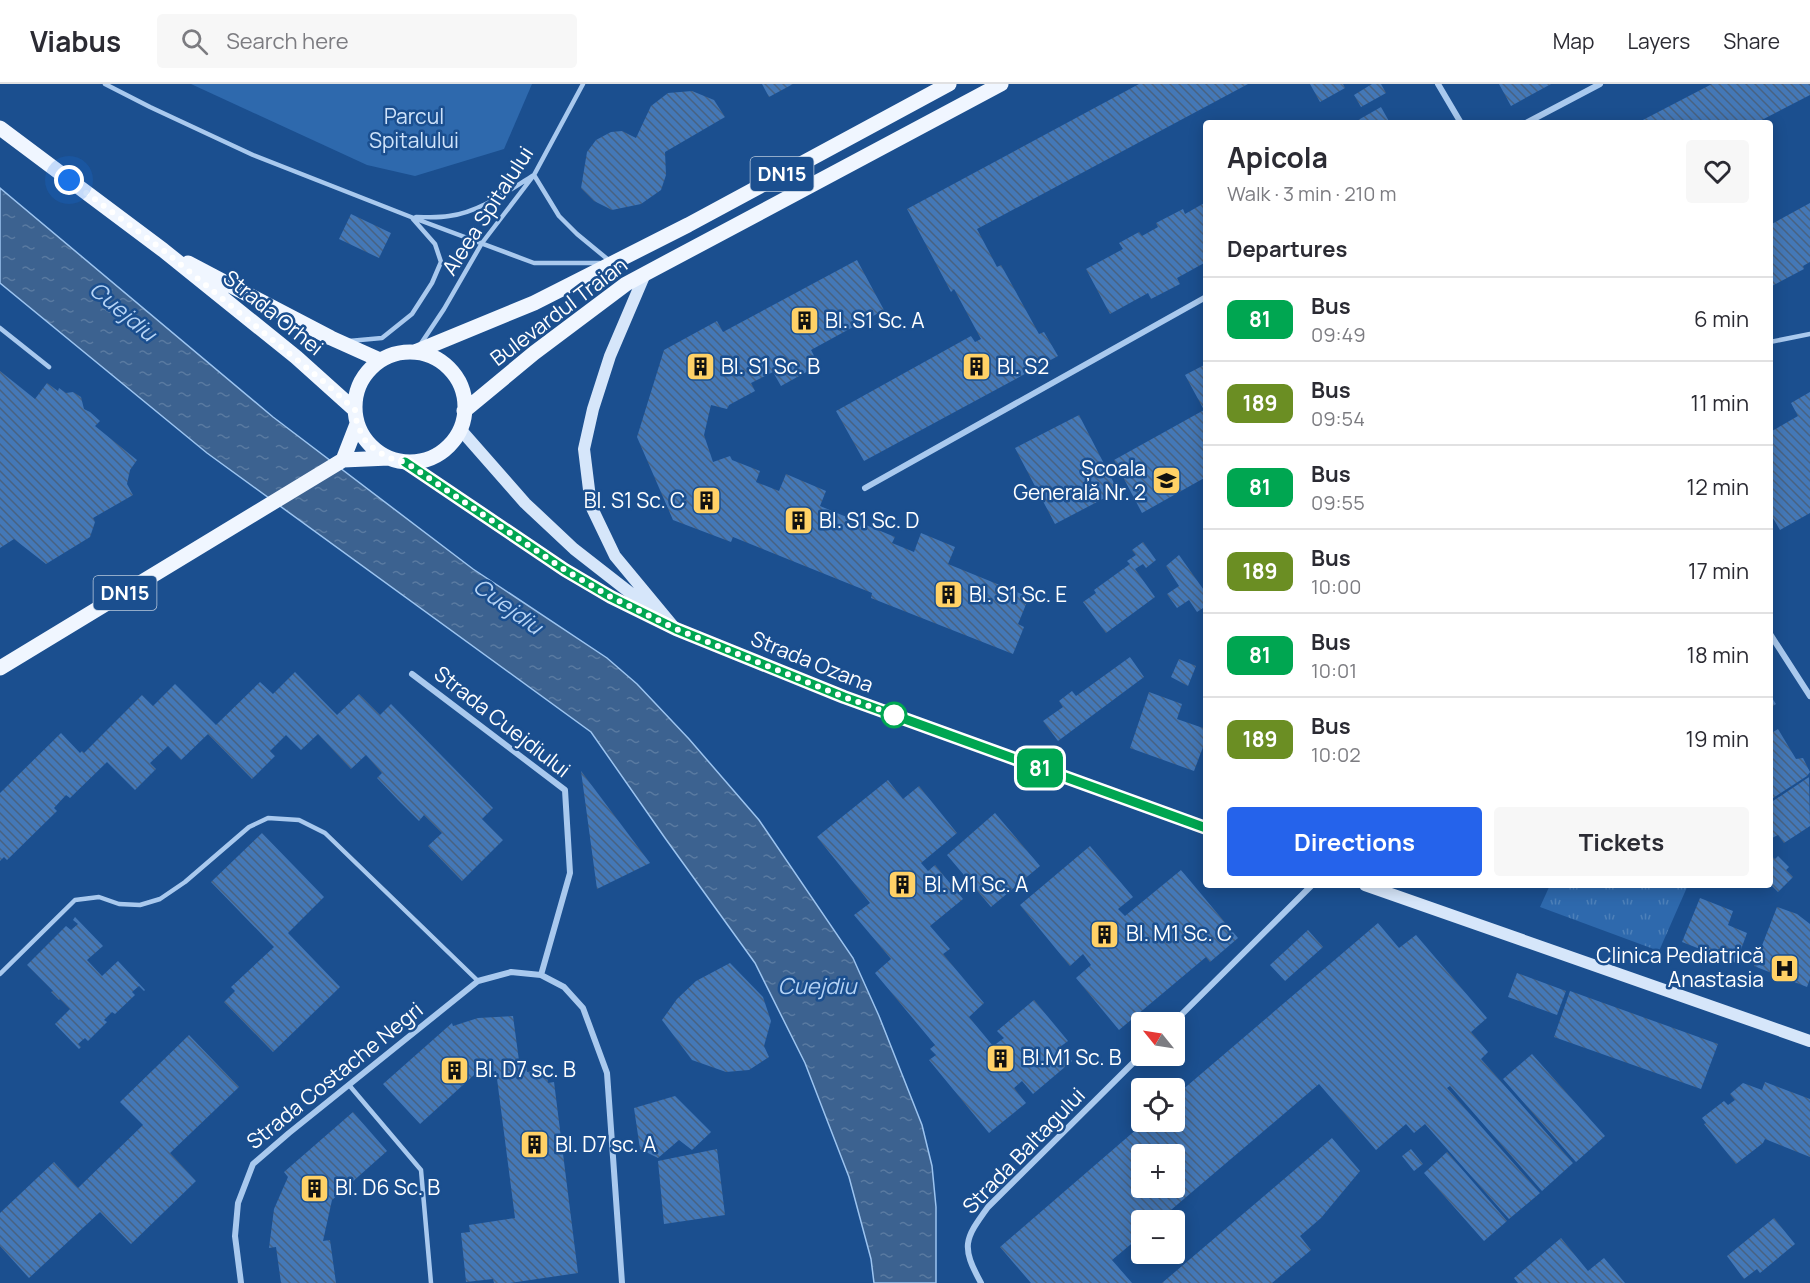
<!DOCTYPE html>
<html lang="en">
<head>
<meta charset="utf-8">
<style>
	:root { --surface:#fff; --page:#f7f7f7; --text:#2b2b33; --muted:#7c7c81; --line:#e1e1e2; --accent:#2563eb }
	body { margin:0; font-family:Manrope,sans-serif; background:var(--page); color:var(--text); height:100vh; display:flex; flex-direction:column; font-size:22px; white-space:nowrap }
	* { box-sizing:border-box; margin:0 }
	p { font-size:20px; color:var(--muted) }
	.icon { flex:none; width:33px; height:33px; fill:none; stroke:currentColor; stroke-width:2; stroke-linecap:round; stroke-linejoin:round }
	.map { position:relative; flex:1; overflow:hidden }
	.panel { position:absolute; left:1203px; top:36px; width:570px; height:768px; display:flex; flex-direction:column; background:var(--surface); border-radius:6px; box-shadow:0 3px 15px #0003 }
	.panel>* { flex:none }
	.badge { padding:0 12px; border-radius:9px; font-size:21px; line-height:39px }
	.needle { width:39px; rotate:300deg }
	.fabs { position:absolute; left:1131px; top:928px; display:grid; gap:12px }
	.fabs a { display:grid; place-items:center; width:54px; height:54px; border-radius:6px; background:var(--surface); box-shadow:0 3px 15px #0003; font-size:30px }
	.you { position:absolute; width:30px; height:30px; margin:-15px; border:4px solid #fff; border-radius:50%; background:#1a73e8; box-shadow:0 0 0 9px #1a73e833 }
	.map>.badge { position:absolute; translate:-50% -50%; box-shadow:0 0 0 3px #fff }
	h2 { padding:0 24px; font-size:22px; line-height:54px }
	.round { display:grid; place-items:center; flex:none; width:63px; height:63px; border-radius:6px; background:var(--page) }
	.head { display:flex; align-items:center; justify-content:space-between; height:102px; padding:0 24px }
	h1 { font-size:28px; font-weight:700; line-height:45px }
	.primary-button { display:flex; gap:12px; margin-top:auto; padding:12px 24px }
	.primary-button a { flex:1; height:69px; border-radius:6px; background:var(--accent); color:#fff; font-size:24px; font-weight:700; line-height:69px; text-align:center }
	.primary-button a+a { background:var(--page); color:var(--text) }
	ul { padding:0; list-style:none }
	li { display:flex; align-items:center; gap:18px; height:84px; padding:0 24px; border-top:2px solid var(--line) }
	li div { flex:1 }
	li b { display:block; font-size:22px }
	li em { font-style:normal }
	li .badge { min-width:66px; font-weight:700; text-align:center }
	header { display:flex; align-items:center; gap:36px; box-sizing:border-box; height:84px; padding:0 30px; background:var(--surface); border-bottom:2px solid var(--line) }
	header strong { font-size:28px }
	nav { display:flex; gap:33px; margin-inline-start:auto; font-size:21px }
	.search { width:420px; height:54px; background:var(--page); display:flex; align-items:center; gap:15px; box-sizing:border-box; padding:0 21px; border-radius:6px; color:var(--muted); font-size:22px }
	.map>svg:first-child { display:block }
	.grass { fill:url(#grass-tufts) }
	.green { fill:#2e69ad }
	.water { fill:url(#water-ripples); stroke:#9cc4f0; stroke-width:1.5 }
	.building { fill:url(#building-back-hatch); fill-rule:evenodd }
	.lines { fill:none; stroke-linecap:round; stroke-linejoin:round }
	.lane { stroke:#a9c9ee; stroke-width:4.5 }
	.street { stroke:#a9c9ee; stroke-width:6 }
	.secondary { stroke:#d6e6fa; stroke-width:12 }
	.primary { stroke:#f0f6ff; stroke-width:15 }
	.line-casing { stroke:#fff; stroke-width:14 }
	.line { stroke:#00a651; stroke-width:9 }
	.walk { stroke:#fff; stroke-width:6; stroke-dasharray:0 10.8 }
	.stop-dot { fill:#fff; stroke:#00a651; stroke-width:3 }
	.labels { text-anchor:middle; stroke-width:5; stroke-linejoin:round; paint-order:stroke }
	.shield { fill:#1b4f8f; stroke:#bbcadd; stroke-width:1.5 }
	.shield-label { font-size:20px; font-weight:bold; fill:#fff }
	.park-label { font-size:21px; fill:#cfe3fa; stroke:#1b4f8f }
	.street-label { font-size:21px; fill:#fff; stroke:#1b4f8f }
	.poi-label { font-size:21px; fill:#fff; stroke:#1b4f8f; text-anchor:start }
	.water-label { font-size:22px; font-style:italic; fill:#b5d3f5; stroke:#1b4f8f }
</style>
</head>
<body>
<header>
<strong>Viabus</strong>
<div class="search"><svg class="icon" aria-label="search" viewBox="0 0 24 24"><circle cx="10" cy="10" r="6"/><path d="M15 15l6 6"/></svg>Search here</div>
<nav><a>Map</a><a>Layers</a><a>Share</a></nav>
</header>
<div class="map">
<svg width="1810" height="1199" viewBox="0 0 1810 1199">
	<defs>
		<pattern id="grass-tufts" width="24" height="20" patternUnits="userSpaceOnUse" patternTransform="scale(1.5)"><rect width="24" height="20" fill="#2e69ad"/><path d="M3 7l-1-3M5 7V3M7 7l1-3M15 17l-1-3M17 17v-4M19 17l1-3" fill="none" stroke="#4d80b9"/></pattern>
		<pattern id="water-ripples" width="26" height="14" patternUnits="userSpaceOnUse" patternTransform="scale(1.5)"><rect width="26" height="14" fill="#3c6290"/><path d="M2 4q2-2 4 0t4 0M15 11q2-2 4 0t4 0" fill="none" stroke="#597aa1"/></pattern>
		<pattern id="building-back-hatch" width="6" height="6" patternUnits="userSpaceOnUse" patternTransform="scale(1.5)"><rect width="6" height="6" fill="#4478b7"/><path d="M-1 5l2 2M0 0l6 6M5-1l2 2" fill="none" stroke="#486282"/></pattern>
	</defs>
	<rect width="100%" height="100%" fill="#1b4f8f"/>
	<!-- grass -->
	<path class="grass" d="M1550 801H1688L1659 867 1540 823Z"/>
	<!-- green -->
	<path class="green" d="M191 0H532L504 65 415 92 367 81Z"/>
	<!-- water -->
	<path class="water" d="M0 104 273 333 473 485 607 574 637 600 689 655 759 736 853 874 879 932 922 1041 932 1082 936 1123V1199H874L871 1175 849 1093 805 979 755 879 665 754 591 648 207 369 0 199Z"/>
	<!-- building -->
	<path class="building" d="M762 0H793L769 13Z
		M1139 0H1248L977 145 997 183 1001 181 1039 250 1044 248 1058 272 864 377 836 327 971 252 975 258 981 255 954 205 951 208 907 125Z
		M1310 0H1343L1345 4 1320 18Z
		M1372 0H1381L1386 9 1361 23 1354 11Z
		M1499 0H1551L1511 22Z
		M1712 0H1810V11L1756 39H1637Z
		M692 7 714 16 725 33 665 68 666 91 661 106 641 120 612 126 594 117 581 104 587 68 596 56 611 48 622 47 636 54 651 22 668 9Z
		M1381 23 1390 39H1353Z
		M1206 118V178L1177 194 1180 200 1151 215 1148 209 1110 230 1086 185 1123 165 1119 159 1139 148 1142 152 1158 143 1156 139 1183 125 1185 130Z
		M1810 119V178L1803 182 1804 185 1770 203V141Z
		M351 130 391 149 379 174 339 155Z
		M857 176 884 226 811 266 819 281 781 302 773 288 751 299 755 307 729 321 727 325 711 321 704 351 713 378 730 372 732 376 760 387 756 398 779 407 786 390 826 407 820 422 895 453 892 459 914 468 921 449 955 463 948 480 1029 513 1018 540 1024 543 1013 570 871 514 872 509 733 453 731 458 673 436 637 353 664 266 717 237 723 248Z
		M1206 280V393L1142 429 1114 376 1204 326 1185 291Z
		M0 287 35 315 47 299 58 307 59 304 66 309 73 308 81 313 84 325 90 328 100 337 95 342 137 376 130 386 127 400 133 411 93 434 95 438 90 453 46 480 14 455 0 464Z
		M1810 308V429L1780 446 1770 429V345L1772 347 1798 332 1791 319Z
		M1079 331 1118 407 1055 440 1015 364Z
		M1143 458 1156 476 1146 484 1143 480 1135 485 1155 513 1106 549 1083 518 1096 509 1094 506 1130 480 1127 477 1136 471 1132 466Z
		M1179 471 1206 509V522L1197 528 1189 516 1177 524 1167 510 1179 502 1166 482Z
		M1130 573 1144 593 1058 657 1043 637 1063 623 1059 617 1072 607 1076 612Z
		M1179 575 1196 582 1188 602 1171 593Z
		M295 588 337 631 359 610 380 631 391 620 493 724 482 735 503 756 462 797 428 762 442 749 424 731 419 737 398 716 377 694 382 689 366 671 351 685 318 650 301 666 286 651 270 667 275 672 252 695 208 650 181 676 168 662 150 679 156 685 135 706 107 678 70 714 66 711 54 724 57 727 7 776 4 773 0 777V709L61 649 80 669 82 667 84 669 142 611 153 622 175 600 216 641 260 598 273 610Z
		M1149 608 1182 620 1177 635 1206 645V655L1194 687 1130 664Z
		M1770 611 1776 620 1770 624Z
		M1778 645 1796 675 1803 674 1810 688 1807 692 1770 716V650Z
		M581 687 650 779 597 805Z
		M1809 693 1810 742 1784 759 1778 751 1772 754 1770 751V719Z
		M888 696 903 715 919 702 957 749 921 779 928 787 935 781 963 815 930 842 950 865 943 870 984 919 969 933 993 962 1004 954 997 947 1034 916 1068 957 1060 963 1072 977 1033 1010 1022 997 1014 1004 1026 1019 989 1049 929 976 936 971 930 965 935 961 875 889 891 875 854 831 870 819 817 753Z
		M995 729 1040 782 991 823 947 771Z
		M262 749 324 813 288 849 340 903 273 968 224 918 235 907 231 903 274 863 211 798Z
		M1090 762 1133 813 1118 825 1125 832 1181 786 1238 854 1210 878 1206 873 1119 946 1076 894 1091 881 1083 870 1070 882 1020 821Z
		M1770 771 1775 775 1778 772 1789 783 1786 786 1793 793 1778 808 1770 800Z
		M1700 814 1733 827 1728 841 1747 849 1736 879 1682 858Z
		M1777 823 1797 830 1810 840V895L1807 903 1754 882Z
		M75 833 103 862 87 876 102 892 118 877 145 906 144 907 139 902 132 908 135 911 115 930 112 928 104 936 107 938 88 957 85 954 78 960 81 963 79 965 55 940 70 925 60 915 59 916 51 908 53 907 27 881 66 842 71 846 78 840 73 836Z
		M1378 839 1399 864 1416 851 1487 934 1471 948 1488 968 1481 975 1573 1079 1542 1107 1450 1002 1447 1004 1540 1109 1509 1135 1425 1040 1414 1049 1406 1040 1376 1066 1319 1000 1158 1137H1142V1151L1112 1176 1132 1199H1031L1000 1163 1145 1038H1174V1013ZM1142 1071H1174V1104H1142Z
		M1308 846 1323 863 1285 897 1270 881Z
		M730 879 763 913 771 937 764 962 769 973 749 986 726 988 692 976 662 936 677 915 696 897Z
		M1517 889 1566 907 1557 931 1508 913Z
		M1570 907 1718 960 1701 1005 1554 953Z
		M513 932 520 984 527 983V988L546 985 548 999 554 998 578 1189 510 1199H494L493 1195 466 1198 461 1149 470 1148 469 1141 515 1134 496 987 474 991 420 1040 383 1000 452 939 453 942 478 934Z
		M189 951 239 1003 170 1069 196 1097 131 1160 100 1128 29 1194 0 1162V1129L54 1078 78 1104 143 1041 120 1018Z
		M1532 970 1605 1052 1576 1078 1503 995Z
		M1765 998 1810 1015V1073L1765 1055 1763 1059 1736 1080 1704 1040 1706 1039 1702 1034 1724 1017 1728 1021 1735 1016 1730 1010 1743 999 1762 1006Z
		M675 1012 711 1048 692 1066 679 1056 658 1074 640 1065 634 1024Z
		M353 1028 387 1067 332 1116 323 1157 330 1156 336 1199H281L276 1163 269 1164 274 1125 288 1093 284 1088Z
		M1332 1054 1360 1087 1321 1134 1300 1152 1311 1166 1272 1199H1162Z
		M717 1065 725 1131 664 1140 658 1077Z
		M1411 1065 1423 1080 1414 1087 1402 1072Z
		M1447 1068 1507 1137 1484 1157 1424 1089Z
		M1774 1134 1795 1160 1760 1189 1757 1185 1744 1195 1727 1172Z
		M1561 1154 1588 1187 1604 1174 1625 1199H1518L1514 1194Z"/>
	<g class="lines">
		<!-- lane -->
		<path class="lane" d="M105 0 150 23 253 71 411 133 534 179H600
			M416 133C427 133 438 134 449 132 480 128 508 107 534 91L559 132 577 150 611 178
			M0 244 49 283
			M349 257 382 254 412 230 432 199 441 178 435 160 413 135
			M1770 258 1810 250
			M420 261 444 225 482 159 534 91 583 0
			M0 890 75 816 99 813 119 820 140 821 160 815 185 798 249 743 268 734 299 736 325 749 478 897
			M349 1001 421 1086 431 1199"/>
		<!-- street -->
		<path class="street" d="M1438 0 1461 39
			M1526 39 1600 0
			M865 404 1206 213
			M1770 550 1810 612
			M412 590 565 706 570 789 541 891
			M1173 939 1312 801
			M241 1199 235 1152 238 1119 253 1080 289 1049 478 897 511 888 541 891 564 903 583 924 607 989 622 1199
			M981 1199C961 1162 964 1156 988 1123L1142 970"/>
		<!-- secondary -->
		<path class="secondary" d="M645 190 610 272 593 325 584 365 591 422 615 472 673 542
			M460 345 525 419 574 465 656 529
			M405 378 565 486 611 513 676 545 844 613 1206 744
			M1365 801 1810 957"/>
		<!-- primary -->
		<path class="primary" d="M0 44 163 166 296 273 355 326
			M188 179 331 254 380 276
			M415 268 534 219 688 141 949 0
			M355 323a55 55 0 1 1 110 0a55 55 0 1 1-110 0Z
			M464 327 534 269 626 200 1001 0
			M343 376 357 340
			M0 584 343 376 389 374"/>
	</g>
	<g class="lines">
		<defs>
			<path id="line" d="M405 378 565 486 611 513 676 545 844 613 1206 744"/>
		</defs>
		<!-- line casing -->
		<use href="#line" class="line-casing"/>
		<!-- line -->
		<use href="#line" class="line"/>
		<!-- walk -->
		<path class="walk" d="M69 96 163 166 324 298 355 326 357 340 364 355 375 366 389 374 405 378 565 486 611 513 676 545 844 613 903 634 894 631"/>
	</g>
	<!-- icons -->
	<defs>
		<symbol id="building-square" viewBox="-11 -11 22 22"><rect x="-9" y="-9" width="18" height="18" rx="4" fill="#ffd166" stroke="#1b4f8f"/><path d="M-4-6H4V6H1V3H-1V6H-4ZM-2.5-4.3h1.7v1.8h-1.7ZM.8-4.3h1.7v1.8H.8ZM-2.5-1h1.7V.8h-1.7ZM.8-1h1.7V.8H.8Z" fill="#111"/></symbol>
		<symbol id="school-square" viewBox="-11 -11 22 22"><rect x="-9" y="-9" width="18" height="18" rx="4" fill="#ffd166" stroke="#1b4f8f"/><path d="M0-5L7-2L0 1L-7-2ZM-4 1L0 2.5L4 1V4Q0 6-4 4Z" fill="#111"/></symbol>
		<symbol id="hospital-square" viewBox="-11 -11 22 22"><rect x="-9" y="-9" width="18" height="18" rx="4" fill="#ffd166" stroke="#1b4f8f"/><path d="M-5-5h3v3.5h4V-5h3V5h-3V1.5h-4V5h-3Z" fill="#111"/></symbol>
	</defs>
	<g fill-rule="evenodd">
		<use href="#building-square" x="788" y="220" width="33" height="33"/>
		<use href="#building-square" x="684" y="266" width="33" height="33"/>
		<use href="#building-square" x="960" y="266" width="33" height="33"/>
		<use href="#school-square" x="1150" y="380" width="33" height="33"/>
		<use href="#building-square" x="690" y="400" width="33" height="33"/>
		<use href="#building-square" x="782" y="420" width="33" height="33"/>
		<use href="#building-square" x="932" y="494" width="33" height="33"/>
		<use href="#building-square" x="886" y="784" width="33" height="33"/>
		<use href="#building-square" x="1088" y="834" width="33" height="33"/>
		<use href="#hospital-square" x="1768" y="868" width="33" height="33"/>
		<use href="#building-square" x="984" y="958" width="33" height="33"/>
		<use href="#building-square" x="438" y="970" width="33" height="33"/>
		<use href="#building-square" x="518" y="1044" width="33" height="33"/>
		<use href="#building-square" x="298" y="1088" width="33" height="33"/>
	</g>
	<!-- markers -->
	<circle class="stop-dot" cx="894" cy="631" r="12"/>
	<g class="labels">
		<!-- shield labels -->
		<g class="shield">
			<rect x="750.5" y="73" width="63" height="34" rx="4.5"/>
			<rect x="93.5" y="492" width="63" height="34" rx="4.5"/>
		</g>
		<g class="shield-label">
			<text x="782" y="97">DN15</text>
			<text x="125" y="516">DN15</text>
		</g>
		<!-- park labels -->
		<g class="park-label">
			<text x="414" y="40">Parcul<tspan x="414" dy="24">Spitalului</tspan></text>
		</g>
		<!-- street labels -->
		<g class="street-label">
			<text transform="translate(488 127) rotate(-57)" y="7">Aleea Spitalului</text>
			<text transform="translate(559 228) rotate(-37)" y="7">Bulevardul Traian</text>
			<text transform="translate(273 229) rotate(39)" y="7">Strada Orhei</text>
			<text transform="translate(812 578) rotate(22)" y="7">Strada Ozana</text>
			<text transform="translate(502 638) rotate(38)" y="7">Strada Cuejdiului</text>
			<text transform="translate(335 992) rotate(-39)" y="7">Strada Costache Negri</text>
			<text transform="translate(1024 1067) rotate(-46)" y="7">Strada Baltagului</text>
		</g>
		<!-- poi labels -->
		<g class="poi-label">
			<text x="825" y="244">Bl. S1 Sc. A</text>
			<text x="721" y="290">Bl. S1 Sc. B</text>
			<text x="997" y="290">Bl. S2</text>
			<text x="1146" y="392" text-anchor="end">Școala<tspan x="1146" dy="24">Generală Nr. 2</tspan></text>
			<text x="685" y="424" text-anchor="end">Bl. S1 Sc. C</text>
			<text x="819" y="444">Bl. S1 Sc. D</text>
			<text x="969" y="518">Bl. S1 Sc. E</text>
			<text x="924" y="808">Bl. M1 Sc. A</text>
			<text x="1126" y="857">Bl. M1 Sc. C</text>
			<text x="1764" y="879" text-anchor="end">Clinica Pediatrică<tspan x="1764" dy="24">Anastasia</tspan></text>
			<text x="1022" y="981">Bl.M1 Sc. B</text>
			<text x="475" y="993">Bl. D7 sc. B</text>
			<text x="555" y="1068">Bl. D7 sc. A</text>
			<text x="335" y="1111">Bl. D6 Sc. B</text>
		</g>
		<!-- water labels -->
		<g class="water-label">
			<text transform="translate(123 227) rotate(40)" y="8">Cuejdiu</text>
			<text transform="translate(508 522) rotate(36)" y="8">Cuejdiu</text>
			<text x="817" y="910">Cuejdiu</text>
		</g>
	</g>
</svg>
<div class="fabs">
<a><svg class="needle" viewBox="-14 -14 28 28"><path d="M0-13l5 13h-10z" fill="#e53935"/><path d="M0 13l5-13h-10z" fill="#7c7c81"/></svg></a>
<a><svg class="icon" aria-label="locate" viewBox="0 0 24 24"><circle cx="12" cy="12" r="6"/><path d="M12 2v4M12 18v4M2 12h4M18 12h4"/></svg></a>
<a>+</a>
<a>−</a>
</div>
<div class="you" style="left:69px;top:96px"></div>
<b class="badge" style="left:1040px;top:684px;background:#00a651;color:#fff">81</b>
<section class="panel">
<div class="head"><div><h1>Apicola</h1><p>Walk · 3 min · 210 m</p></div><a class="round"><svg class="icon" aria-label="heart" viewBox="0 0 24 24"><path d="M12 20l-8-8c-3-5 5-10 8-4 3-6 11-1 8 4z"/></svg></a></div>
<h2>Departures</h2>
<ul>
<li><span class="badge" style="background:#00a651;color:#fff">81</span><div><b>Bus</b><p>09:49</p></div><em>6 min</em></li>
<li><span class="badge" style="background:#6b8e23;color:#fff">189</span><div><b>Bus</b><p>09:54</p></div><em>11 min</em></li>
<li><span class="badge" style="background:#00a651;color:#fff">81</span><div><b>Bus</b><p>09:55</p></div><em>12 min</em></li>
<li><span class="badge" style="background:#6b8e23;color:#fff">189</span><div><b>Bus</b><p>10:00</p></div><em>17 min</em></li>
<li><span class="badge" style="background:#00a651;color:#fff">81</span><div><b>Bus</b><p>10:01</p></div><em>18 min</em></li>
<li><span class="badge" style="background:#6b8e23;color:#fff">189</span><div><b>Bus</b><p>10:02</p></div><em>19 min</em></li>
</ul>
<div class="primary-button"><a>Directions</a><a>Tickets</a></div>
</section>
</div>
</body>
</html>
